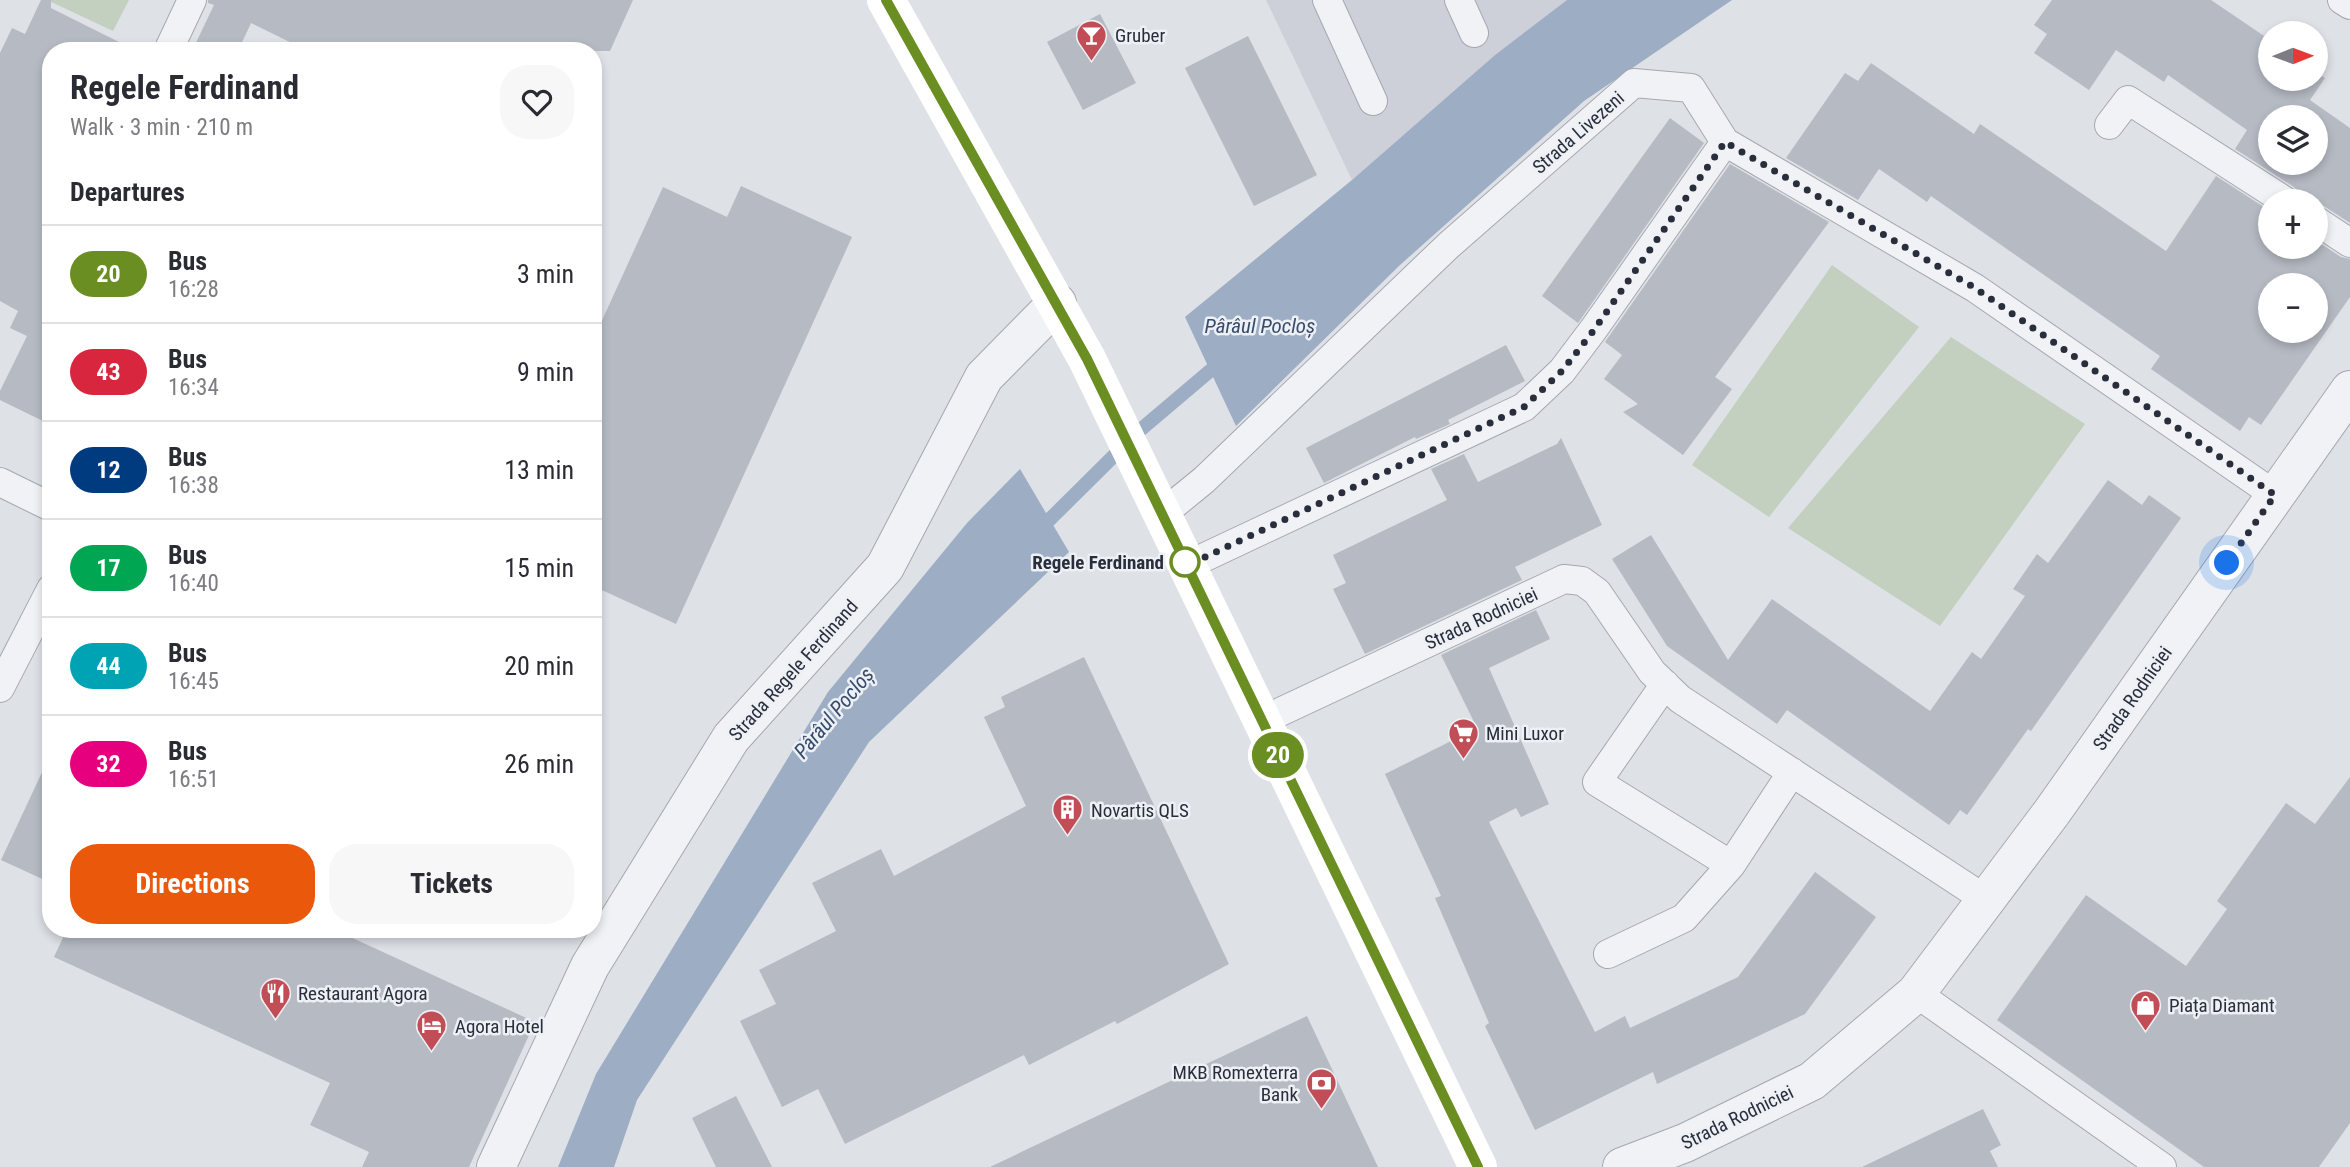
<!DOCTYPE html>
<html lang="en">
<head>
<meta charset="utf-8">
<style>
	:root { --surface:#fff; --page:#f7f7f7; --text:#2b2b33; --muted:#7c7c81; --line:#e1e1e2; --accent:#ea580c }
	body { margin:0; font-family:"Roboto Condensed",sans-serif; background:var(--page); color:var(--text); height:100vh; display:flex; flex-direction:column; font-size:26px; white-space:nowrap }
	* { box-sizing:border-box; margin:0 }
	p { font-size:23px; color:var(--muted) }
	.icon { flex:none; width:38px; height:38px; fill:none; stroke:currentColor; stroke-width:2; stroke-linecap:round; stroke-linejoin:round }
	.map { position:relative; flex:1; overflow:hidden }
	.sheet { position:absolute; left:42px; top:42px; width:560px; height:896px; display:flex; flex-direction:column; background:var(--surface); border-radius:28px; box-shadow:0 4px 10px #0003 }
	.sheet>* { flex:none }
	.badge { padding:0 14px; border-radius:23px; font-size:24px; line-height:46px }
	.needle { width:46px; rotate:89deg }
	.buttons { position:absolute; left:2258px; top:21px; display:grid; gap:14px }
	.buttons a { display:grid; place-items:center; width:70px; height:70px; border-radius:50%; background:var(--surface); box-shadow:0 4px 10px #0003; font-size:35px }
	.you { position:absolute; width:35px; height:35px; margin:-18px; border:5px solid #fff; border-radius:50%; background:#1a73e8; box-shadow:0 0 0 10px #1a73e833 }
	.map>.badge { position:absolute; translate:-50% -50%; box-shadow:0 0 0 4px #fff }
	h2 { padding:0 28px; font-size:26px; line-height:63px }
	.round { display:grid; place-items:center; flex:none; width:74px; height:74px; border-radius:28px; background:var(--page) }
	.headline { display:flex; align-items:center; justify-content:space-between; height:119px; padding:0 28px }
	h1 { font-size:33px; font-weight:700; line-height:52px }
	.button { display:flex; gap:14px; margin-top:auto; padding:14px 28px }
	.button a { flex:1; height:80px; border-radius:28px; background:var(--accent); color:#fff; font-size:28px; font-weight:700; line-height:80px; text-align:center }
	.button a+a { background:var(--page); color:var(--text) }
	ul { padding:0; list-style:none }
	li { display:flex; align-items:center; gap:21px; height:98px; padding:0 28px; border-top:2px solid var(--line) }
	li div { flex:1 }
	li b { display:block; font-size:26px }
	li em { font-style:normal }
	li .badge { min-width:77px; font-weight:700; text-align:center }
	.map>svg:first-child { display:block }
	.built { fill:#cdd0d8 }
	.green { fill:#c3d0c0 }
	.water { fill:#9cadc4 }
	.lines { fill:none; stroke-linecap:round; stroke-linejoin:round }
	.stream { stroke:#9cadc4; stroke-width:14 }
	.building { fill:#b6bac3; fill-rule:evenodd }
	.service-casing { stroke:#a4a8b0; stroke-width:30 }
	.minor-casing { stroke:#a4a8b0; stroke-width:40 }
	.service { stroke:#f1f2f5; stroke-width:28 }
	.minor { stroke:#f1f2f5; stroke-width:38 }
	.secondary { stroke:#fff; stroke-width:38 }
	.line-casing { stroke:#fff; stroke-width:16 }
	.line { stroke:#6b8e23; stroke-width:10 }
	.walk { stroke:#292e3c; stroke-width:7; stroke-dasharray:0 12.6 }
	.stop-dot { fill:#fff; stroke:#6b8e23; stroke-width:3.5 }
	.labels { text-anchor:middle; stroke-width:5; stroke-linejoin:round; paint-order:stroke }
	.poi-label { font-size:19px; fill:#292e3c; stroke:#edf0f4; text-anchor:start }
	.street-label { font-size:19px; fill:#292e3c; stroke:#edf0f4 }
	.stop-label { font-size:19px; font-weight:bold; fill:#292e3c; stroke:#edf0f4; text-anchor:end }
	.water-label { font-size:21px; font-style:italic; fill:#374b6c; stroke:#edf0f4 }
</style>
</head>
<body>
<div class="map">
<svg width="2350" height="1167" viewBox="0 0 2350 1167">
	<rect width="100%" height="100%" fill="#dee1e6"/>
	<!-- built -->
	<path class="built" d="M1266 0H1567L1495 55 1352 180Z"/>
	<!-- green -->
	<path class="green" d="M47 0H129L113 31Z
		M1832 265 1919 327 1769 517 1692 465Z
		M1951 337 2085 424 1940 626 1788 528Z"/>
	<!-- water -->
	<path class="water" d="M1567 0H1732L1584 101 1400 265 1236 426 1185 317 1352 180 1495 55Z
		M1020 469 1069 552 869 742 637 1100 614 1167H558L596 1074 828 692 967 523Z"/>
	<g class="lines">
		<!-- stream -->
		<path class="stream" d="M1036 533 1139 431 1224 359"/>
	</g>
	<!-- building -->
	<path class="building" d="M41 0H51V8L137 51H51V425L0 400V391L27 336 10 328 18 311 0 301V53L12 28 25 34Z
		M208 0H633L610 51H308L251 23 238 51H192L214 5 208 3Z
		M2052 0H2211L2270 40V79H2315V71L2325 78 2310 100 2350 128V223L2324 206 2315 203V201H2302L2299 193 2294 187 2235 149 2247 130 2168 75 2164 82 2116 50 2089 90 2034 53 2047 34 2034 25ZM2270 117H2315V163H2270Z
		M1100 14 1136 83 1083 110 1047 42Z
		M1248 36 1317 175 1254 206 1185 68Z
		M1871 63 1974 134 1980 124 2166 251 2216 176 2270 211V247H2315V240L2341 257 2350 259V297L2261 425 2249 417 2240 431 2151 369 2160 356 1931 196 1927 202 1879 169 1858 200 1786 158 1845 73 1858 81ZM2270 285H2315V331H2270Z
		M1670 118 1704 143 1578 323 1542 296Z
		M1730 164 1829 222 1715 377 1732 389 1683 455 1623 412 1638 404 1604 379 1622 355 1605 342Z
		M741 186 852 237 676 624 593 586V340L663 187 727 217Z
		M1506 345 1525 381 1448 420 1450 424 1416 439 1415 437 1324 483 1306 448Z
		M1561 438 1602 525 1515 567 1522 580 1365 654 1333 589 1346 583 1333 555 1447 500 1431 469 1464 454 1478 482 1557 444Z
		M2108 480 2142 505 2149 495 2181 518 2031 731 2028 729 1967 815 1960 810 1949 825 1787 710 1777 724 1667 646 1612 559 1651 535 1728 660 1772 599 1930 711 1972 652 1981 659 2025 596 2013 589 2037 554 2048 563Z
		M1536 610 1550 639 1489 668 1549 804 1521 817 1516 808 1489 822 1595 1032 1625 1016 1630 1028 1738 977 1815 872 1876 917 1805 1014 1657 1084 1653 1072 1535 1130 1485 1026 1489 1023 1435 898 1441 896 1385 774 1477 728 1441 655Z
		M1084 657 1229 964 1117 1024 1115 1021 1029 1065 1024 1055 845 1144 818 1089 782 1107 740 1021 776 1004 759 970 836 931 812 883 881 849 894 876 1026 806 984 717 1005 707 1001 697Z
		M51 753V883L1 860Z
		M2350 777V1123L2319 1167H2204L1997 1020 2086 895 2186 966 2227 909 2217 901 2286 803 2315 824Z
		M67 929H333L535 1022 469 1167H362L369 1152 310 1125 330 1083 54 957Z
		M1307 1016 1378 1167H990Z
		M736 1096 772 1167H716L692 1118Z
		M1983 1109 2001 1145 1990 1151 1998 1167H1862Z"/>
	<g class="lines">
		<defs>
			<path id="service" d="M1327 0 1373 101
				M1459 0 1474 33
				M2342 0 2350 5
				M168 51 192 0
				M2109 125 2128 100 2285 201
				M2315 220 2350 243
				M0 482 51 507
				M1161 515 1204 480 1449 245 1634 83 1691 88 1725 142 1975 288 2275 495
				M1186 566 1524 407 1562 371 1593 330 1725 142
				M1665 684 1597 782 1731 865
				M0 688 51 589
				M1261 721 1564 579 1582 581 1597 592 1652 672 1680 699 1988 901
				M1608 954 1684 918 1731 865 1792 772
				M1916 993 2162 1167"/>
			<path id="minor" d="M496 1167 590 966 731 738 885 567 984 377 1057 303
				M1622 1167 1685 1143 1812 1081 1916 993 2052 812 2350 390"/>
		</defs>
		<!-- service casing -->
		<use href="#service" class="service-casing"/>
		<!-- minor casing -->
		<use href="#minor" class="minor-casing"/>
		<!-- service -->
		<use href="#service" class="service"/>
		<!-- minor -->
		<use href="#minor" class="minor"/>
		<!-- secondary -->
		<path class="secondary" d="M886 0 1087 359 1478 1167"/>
	</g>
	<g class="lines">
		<defs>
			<path id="line" d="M886 0 1087 359 1478 1167"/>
		</defs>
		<!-- line casing -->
		<use href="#line" class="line-casing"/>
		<!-- line -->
		<use href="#line" class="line"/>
		<!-- walk -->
		<path class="walk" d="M1185 562 1186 566 1524 407 1562 371 1594 330 1725 142 1975 288 2275 495 2227 563"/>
	</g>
	<!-- icons -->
	<defs>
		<symbol id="bar-pin" viewBox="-11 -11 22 30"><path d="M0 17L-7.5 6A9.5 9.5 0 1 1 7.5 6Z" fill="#c14d57" stroke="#edf0f4"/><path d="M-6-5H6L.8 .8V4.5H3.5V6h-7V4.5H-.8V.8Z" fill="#fff"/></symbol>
		<symbol id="supermarket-pin" viewBox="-11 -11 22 30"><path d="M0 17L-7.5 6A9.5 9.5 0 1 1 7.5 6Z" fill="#c14d57" stroke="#edf0f4"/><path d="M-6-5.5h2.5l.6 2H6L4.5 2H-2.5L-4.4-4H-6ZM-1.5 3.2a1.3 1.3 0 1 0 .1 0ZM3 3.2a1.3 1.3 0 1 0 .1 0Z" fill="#fff"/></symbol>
		<symbol id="building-pin" viewBox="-11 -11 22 30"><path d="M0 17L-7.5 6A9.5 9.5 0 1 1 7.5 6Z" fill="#c14d57" stroke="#edf0f4"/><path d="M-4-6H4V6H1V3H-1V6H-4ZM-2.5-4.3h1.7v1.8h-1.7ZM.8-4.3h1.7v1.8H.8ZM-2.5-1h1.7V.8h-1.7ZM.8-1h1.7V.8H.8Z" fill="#fff"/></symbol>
		<symbol id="restaurant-pin" viewBox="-11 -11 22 30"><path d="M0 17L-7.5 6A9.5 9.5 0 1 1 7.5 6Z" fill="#c14d57" stroke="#edf0f4"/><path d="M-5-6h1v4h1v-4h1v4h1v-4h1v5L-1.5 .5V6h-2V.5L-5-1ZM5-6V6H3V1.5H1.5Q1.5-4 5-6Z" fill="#fff"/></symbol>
		<symbol id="shop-pin" viewBox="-11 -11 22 30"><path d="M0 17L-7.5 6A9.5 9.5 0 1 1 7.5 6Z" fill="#c14d57" stroke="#edf0f4"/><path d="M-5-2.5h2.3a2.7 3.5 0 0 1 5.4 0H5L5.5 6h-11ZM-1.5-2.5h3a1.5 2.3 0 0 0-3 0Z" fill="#fff"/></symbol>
		<symbol id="hotel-pin" viewBox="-11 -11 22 30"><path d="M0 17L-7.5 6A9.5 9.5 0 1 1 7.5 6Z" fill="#c14d57" stroke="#edf0f4"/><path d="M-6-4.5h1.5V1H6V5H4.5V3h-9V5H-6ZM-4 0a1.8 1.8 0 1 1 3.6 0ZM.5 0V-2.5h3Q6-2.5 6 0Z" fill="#fff"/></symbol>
		<symbol id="bank-pin" viewBox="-11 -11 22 30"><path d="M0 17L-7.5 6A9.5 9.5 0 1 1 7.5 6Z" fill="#c14d57" stroke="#edf0f4"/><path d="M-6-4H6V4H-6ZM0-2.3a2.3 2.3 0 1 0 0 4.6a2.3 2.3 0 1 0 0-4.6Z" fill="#fff"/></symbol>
	</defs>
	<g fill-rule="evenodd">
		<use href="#bar-pin" x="1074" y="18" width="35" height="47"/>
		<use href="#supermarket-pin" x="1446" y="716" width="35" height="47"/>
		<use href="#building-pin" x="1050" y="792" width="35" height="47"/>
		<use href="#restaurant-pin" x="258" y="976" width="35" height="47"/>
		<use href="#shop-pin" x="2128" y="988" width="35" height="47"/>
		<use href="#hotel-pin" x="414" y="1008" width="35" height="47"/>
		<use href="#bank-pin" x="1304" y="1066" width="35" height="47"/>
	</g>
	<!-- markers -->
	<circle class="stop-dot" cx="1185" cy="562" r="14"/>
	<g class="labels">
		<!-- poi labels -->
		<g class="poi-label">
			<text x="1115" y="42">Gruber</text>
			<text x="1486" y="740">Mini Luxor</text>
			<text x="1091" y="817">Novartis QLS</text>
			<text x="298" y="1000">Restaurant Agora</text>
			<text x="2169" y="1012">Piața Diamant</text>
			<text x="455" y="1033">Agora Hotel</text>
			<text x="1298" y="1079" text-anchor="end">MKB Romexterra<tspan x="1298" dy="22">Bank</tspan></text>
		</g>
		<!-- street labels -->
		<g class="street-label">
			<text transform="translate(1578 132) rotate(-41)" y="7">Strada Livezeni</text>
			<text transform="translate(1481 618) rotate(-25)" y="7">Strada Rodniciei</text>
			<text transform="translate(793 670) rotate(-48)" y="7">Strada Regele Ferdinand</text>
			<text transform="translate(2132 698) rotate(-55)" y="7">Strada Rodniciei</text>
			<text transform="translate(1737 1117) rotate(-26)" y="7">Strada Rodniciei</text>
		</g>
		<!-- stop labels -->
		<g class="stop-label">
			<text x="1164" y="569">Regele Ferdinand</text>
		</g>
		<!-- water labels -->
		<g class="water-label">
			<text x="1260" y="333">Pârâul Pocloș</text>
			<text transform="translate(834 713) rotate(-50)" y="7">Pârâul Pocloș</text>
		</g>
	</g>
</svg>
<div class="buttons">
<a><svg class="needle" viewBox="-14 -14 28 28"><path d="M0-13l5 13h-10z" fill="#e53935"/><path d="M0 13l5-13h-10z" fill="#7c7c81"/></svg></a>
<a><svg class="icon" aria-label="layers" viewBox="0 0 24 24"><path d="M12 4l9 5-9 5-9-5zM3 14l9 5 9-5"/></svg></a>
<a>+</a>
<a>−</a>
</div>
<div class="you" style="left:2227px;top:563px"></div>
<b class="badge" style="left:1278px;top:755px;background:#6b8e23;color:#fff">20</b>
<section class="sheet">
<div class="headline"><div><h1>Regele Ferdinand</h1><p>Walk · 3 min · 210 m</p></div><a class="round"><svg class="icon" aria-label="heart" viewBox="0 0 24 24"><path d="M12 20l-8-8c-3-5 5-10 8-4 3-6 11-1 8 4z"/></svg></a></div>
<h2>Departures</h2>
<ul>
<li><span class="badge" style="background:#6b8e23;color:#fff">20</span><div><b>Bus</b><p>16:28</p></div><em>3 min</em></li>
<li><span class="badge" style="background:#d7263d;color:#fff">43</span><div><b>Bus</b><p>16:34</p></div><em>9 min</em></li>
<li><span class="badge" style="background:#003b80;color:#fff">12</span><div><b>Bus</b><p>16:38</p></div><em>13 min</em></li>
<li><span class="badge" style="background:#00a651;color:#fff">17</span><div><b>Bus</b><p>16:40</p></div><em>15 min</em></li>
<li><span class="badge" style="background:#00a3b4;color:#fff">44</span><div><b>Bus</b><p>16:45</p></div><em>20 min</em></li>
<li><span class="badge" style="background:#e6007e;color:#fff">32</span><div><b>Bus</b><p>16:51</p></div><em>26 min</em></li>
</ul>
<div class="button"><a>Directions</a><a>Tickets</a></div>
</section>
</div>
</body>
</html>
